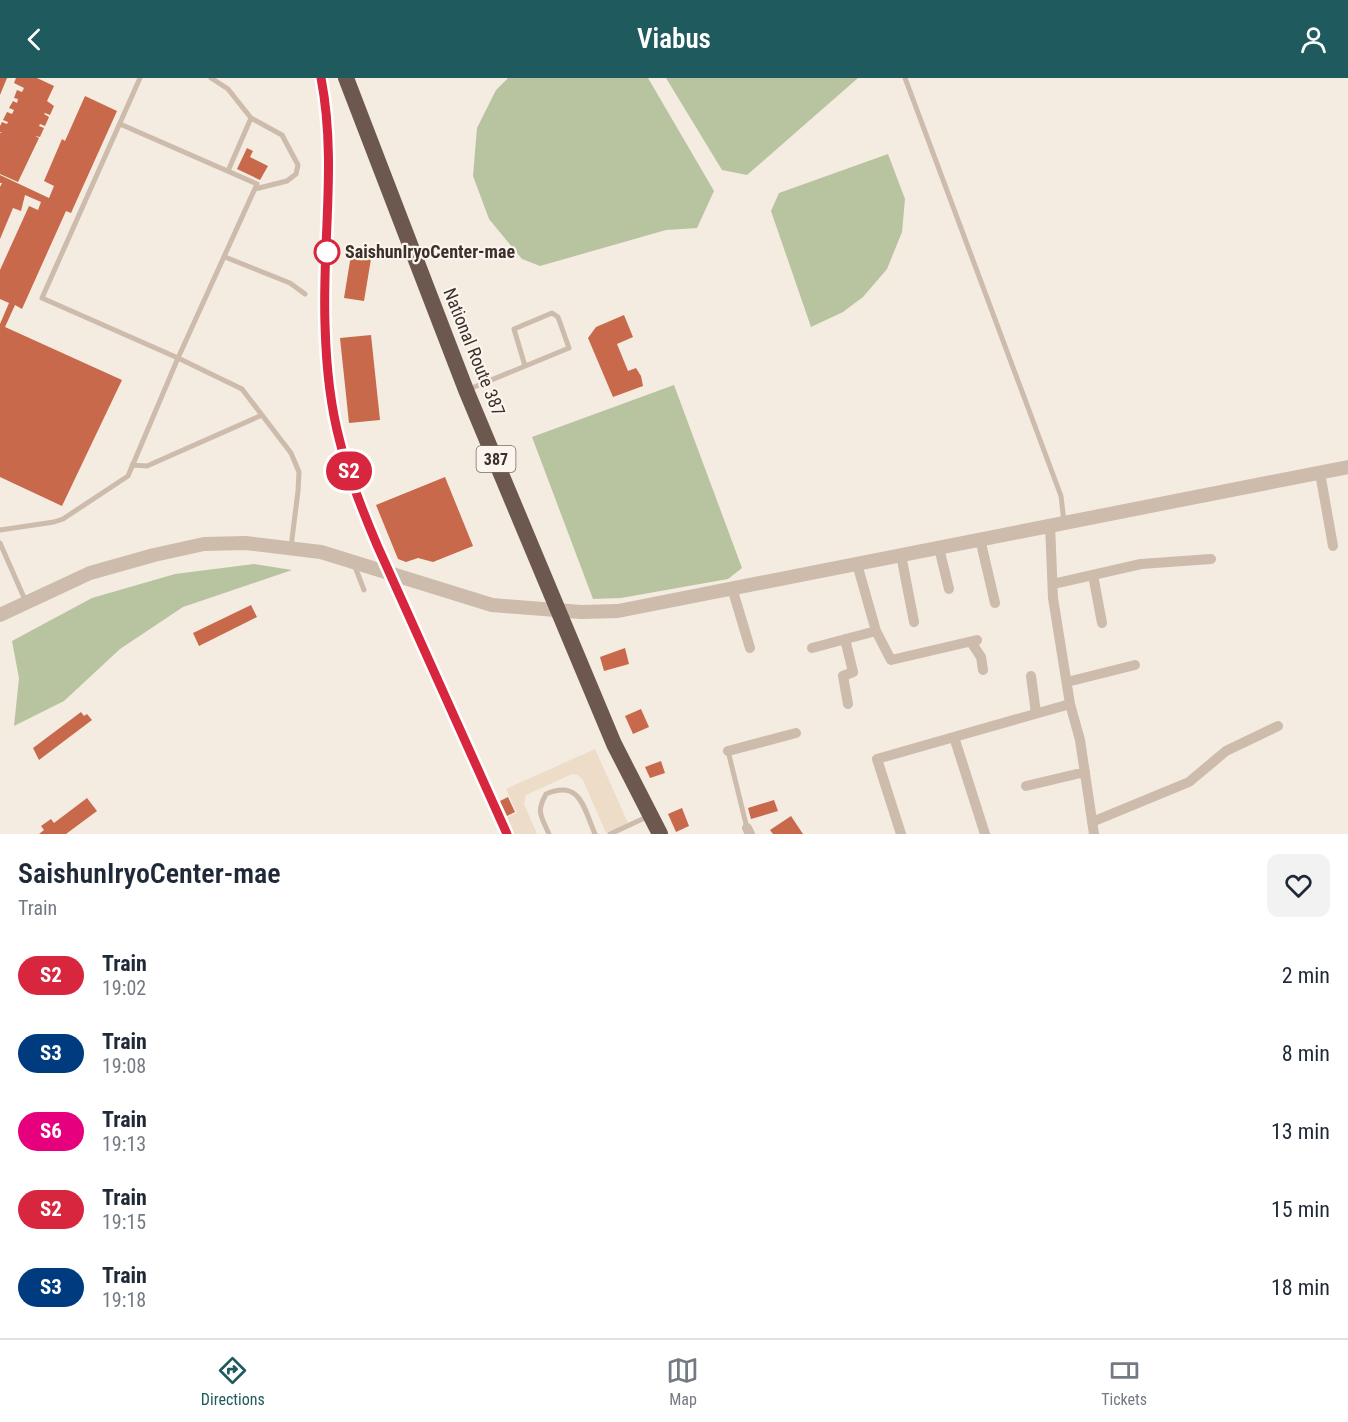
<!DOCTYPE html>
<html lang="en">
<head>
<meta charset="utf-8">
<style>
	:root { --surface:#fff; --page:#f2f2f3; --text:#1f2937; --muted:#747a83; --line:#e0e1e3; --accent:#1f5a5e }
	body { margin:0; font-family:"Roboto Condensed",sans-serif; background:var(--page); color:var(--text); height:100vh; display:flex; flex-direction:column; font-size:22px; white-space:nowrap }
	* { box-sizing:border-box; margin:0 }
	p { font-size:20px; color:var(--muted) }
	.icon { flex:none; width:33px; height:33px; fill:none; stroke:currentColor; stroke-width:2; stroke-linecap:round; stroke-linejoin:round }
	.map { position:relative; height:756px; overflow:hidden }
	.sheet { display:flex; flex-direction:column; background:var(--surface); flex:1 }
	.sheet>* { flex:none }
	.badge { padding:0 12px; border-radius:20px; font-size:21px; line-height:39px }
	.map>.badge { position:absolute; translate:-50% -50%; box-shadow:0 0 0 3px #fff }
	.round { display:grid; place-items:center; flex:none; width:63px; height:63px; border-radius:12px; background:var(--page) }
	.summary { display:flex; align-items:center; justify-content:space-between; height:102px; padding:0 18px }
	h1 { font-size:28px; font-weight:600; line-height:45px }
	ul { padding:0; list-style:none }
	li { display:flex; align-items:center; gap:18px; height:78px; padding:0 18px }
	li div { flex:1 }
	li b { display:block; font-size:22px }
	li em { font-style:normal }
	li .badge { min-width:66px; font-weight:700; text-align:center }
	header { display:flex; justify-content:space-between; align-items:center; height:78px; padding:0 18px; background:var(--accent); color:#fff; font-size:27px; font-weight:600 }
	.tabs { display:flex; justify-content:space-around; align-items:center; height:84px; border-top:2px solid var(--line); background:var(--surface); font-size:16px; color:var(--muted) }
	.tabs a { display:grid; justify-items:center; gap:3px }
	.tabs .on { color:var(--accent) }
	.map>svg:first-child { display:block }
	.green { fill:#b8c4a0 }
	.plaza { fill:#ecdcc8 }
	.building { fill:#c8694b }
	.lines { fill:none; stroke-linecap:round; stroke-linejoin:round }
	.service { stroke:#cdbbac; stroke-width:5 }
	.minor { stroke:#cdbbac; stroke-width:10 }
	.tertiary { stroke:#cdbbac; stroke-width:14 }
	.trunk { stroke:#6c584f; stroke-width:16 }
	.rail { stroke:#3b302b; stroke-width:4; stroke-dasharray:1.5 4.5; stroke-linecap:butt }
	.line-casing { stroke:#fff; stroke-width:14 }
	.line { stroke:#d7263d; stroke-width:9 }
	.stop-dot { fill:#fff; stroke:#d7263d; stroke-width:3 }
	.labels { text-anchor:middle; stroke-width:4.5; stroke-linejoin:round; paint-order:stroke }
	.shield { fill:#fbf5ee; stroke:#756b66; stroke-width:1.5 }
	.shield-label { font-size:16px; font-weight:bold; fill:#3b302b }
	.stop-label { font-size:18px; font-weight:bold; fill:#3b302b; stroke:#fbf5ee; text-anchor:start }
	.street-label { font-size:18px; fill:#3b302b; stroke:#fbf5ee }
</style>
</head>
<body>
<header><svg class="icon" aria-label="back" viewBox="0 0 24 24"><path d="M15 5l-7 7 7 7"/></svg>Viabus<svg class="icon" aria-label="person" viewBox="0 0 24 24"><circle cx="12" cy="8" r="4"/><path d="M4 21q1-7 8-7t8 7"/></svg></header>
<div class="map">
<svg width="1348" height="756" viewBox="0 0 1348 756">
	<rect width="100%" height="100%" fill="#f4ebe1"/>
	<!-- green -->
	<path class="green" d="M508 0H648L714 113 697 150 666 152 540 188 522 181 489 141 473 98 477 50 496 12Z
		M666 0H858L747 97 722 92Z
		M888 76 905 121 902 154 887 191 863 219 843 234 811 249 771 133 779 115Z
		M674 307 742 490 728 501 621 520 593 521 532 359Z
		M254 486 292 492 183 529 120 571 64 623 14 648 19 600 12 563 92 520 175 496Z"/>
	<!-- plaza -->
	<path class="plaza" d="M595 671 628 745 606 755 583 702 578 697 572 696 526 717 524 726 537 756H512L506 740 517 735 506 711Z"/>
	<!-- building -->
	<path class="building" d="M0 0H7L0 17Z
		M16 0H37L54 8 47 23 54 28 50 37 45 35 44 36 49 39 45 48 40 46 39 48 44 50 40 59 35 58 39 60 18 104 0 96V55H2L0 54V48L2 44 7 46 8 44 3 42 7 34 12 36 14 32 9 30 13 23 17 25 18 21 14 20 17 12 22 14 24 10 14 5Z
		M85 18 117 33 71 135 66 133 22 231 15 227 5 249 122 302 62 428 0 399V246L9 225 0 221V192L29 128 38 132 41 124 25 117 21 133 13 130 0 161V109L2 105H0V97L49 120 54 108 44 103 62 61 65 63Z
		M247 70 253 73 250 79 268 88 260 102 237 91Z
		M351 177 371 181 364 223 344 220Z
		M624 237 633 259 617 266 628 293 636 290 641 298 643 308 613 319 588 260 596 249Z
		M371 257 380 342 349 345 340 260Z
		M445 399 473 468 433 484 418 480 406 484 398 481 376 427Z
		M251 527 257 539 199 568 193 555Z
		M625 570 629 586 604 593 600 579Z
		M641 631 649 649 633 656 625 638Z
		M81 634 84 638 87 636 92 642 39 682 33 670Z
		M661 683 665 695 650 700 645 689Z
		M508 719 515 734 507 738 500 723Z
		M87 720 97 733 66 756H39L44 752 41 748 51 741 54 745Z
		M774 722 778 733 751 741 748 730Z
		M682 730 689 748 676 754 668 736Z
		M791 738 803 756H773L770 752Z"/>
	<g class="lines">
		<!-- service -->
		<path class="service" d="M140 0 42 220 178 280 242 311 291 375 299 394 298 413 291 469
			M211 0 228 11 251 40 282 57 298 87 296 96 287 103 255 111
			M905 0 1061 418 1064 444
			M228 93 251 40
			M225 179 290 205 305 216
			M467 312 569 270 558 239 552 235 514 251 525 288
			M132 387 147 388 262 337
			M0 452 54 444 63 441 128 398 178 280 257 106 120 46
			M0 465 26 524
			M354 486 364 512
			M728 673 747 750
			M549 756C541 738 536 734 546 716 581 701 584 731 595 756
			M610 756 649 738"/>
		<!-- minor -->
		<path class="minor" d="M1320 395 1333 468
			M1050 446 1053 520 1070 626 1080 662 1094 756
			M980 461 995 525
			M939 470 949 511
			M901 477 914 544
			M857 486 876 553 891 582 977 562
			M1093 497 1102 545
			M1053 506 1141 486 1211 481
			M732 510 750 570
			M845 561 853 594 843 598 848 626
			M971 564 981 579 983 592
			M812 570 876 553
			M1031 598 1036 635
			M1067 604 1135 587
			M954 659 985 756
			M728 673 796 655
			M1026 708 1085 694
			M1092 744 1189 704 1226 673 1278 648
			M747 750 750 756
			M901 756 877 681 1070 626"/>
		<!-- tertiary -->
		<path class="tertiary" d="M0 537 90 495 154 477 204 466 246 465 321 474 492 527 581 534 618 533 1348 389"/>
		<!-- trunk -->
		<path class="trunk" d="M346 0 466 312 614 666 660 756"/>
		<!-- rail -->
		<path class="rail" d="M321 0C337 82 322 164 325 246 326 285 330 327 340 364 349 400 363 434 377 467L507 756"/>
	</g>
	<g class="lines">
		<defs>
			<path id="line" d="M321 0C337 82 322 164 325 246 326 285 330 327 340 364 349 400 363 434 377 467L507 756"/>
		</defs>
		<!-- line casing -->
		<use href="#line" class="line-casing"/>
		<!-- line -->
		<use href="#line" class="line"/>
	</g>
	<!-- markers -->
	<circle class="stop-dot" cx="327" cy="174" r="12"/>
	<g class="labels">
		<!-- shield labels -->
		<rect class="shield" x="476.5" y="368" width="39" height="26" rx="4.5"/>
		<g class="shield-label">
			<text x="496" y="387">387</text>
		</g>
		<!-- stop labels -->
		<g class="stop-label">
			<text x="345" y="180">SaishunIryoCenter-mae</text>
		</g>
		<!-- street labels -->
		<g class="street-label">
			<text transform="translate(474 274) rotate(68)" y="6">National Route 387</text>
		</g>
	</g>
</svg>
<b class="badge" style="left:349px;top:393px;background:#d7263d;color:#fff">S2</b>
</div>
<section class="sheet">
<div class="summary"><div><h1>SaishunIryoCenter-mae</h1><p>Train</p></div><a class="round"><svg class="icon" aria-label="heart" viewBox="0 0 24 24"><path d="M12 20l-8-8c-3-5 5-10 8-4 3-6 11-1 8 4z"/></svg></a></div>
<ul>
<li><span class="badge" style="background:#d7263d;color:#fff">S2</span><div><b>Train</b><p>19:02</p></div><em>2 min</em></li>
<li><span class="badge" style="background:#003b80;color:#fff">S3</span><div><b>Train</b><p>19:08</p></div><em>8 min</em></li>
<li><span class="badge" style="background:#e6007e;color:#fff">S6</span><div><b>Train</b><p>19:13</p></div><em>13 min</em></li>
<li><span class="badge" style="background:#d7263d;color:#fff">S2</span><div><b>Train</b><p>19:15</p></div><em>15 min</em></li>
<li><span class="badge" style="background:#003b80;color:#fff">S3</span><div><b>Train</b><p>19:18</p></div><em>18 min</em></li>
</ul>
</section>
<nav class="tabs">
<a class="on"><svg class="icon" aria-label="directions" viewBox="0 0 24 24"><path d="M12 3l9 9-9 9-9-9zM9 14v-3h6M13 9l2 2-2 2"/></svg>Directions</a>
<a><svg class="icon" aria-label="map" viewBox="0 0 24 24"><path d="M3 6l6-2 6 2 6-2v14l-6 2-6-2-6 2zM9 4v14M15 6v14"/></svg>Map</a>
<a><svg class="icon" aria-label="tickets" viewBox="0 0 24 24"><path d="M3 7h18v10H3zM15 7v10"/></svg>Tickets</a>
</nav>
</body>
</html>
